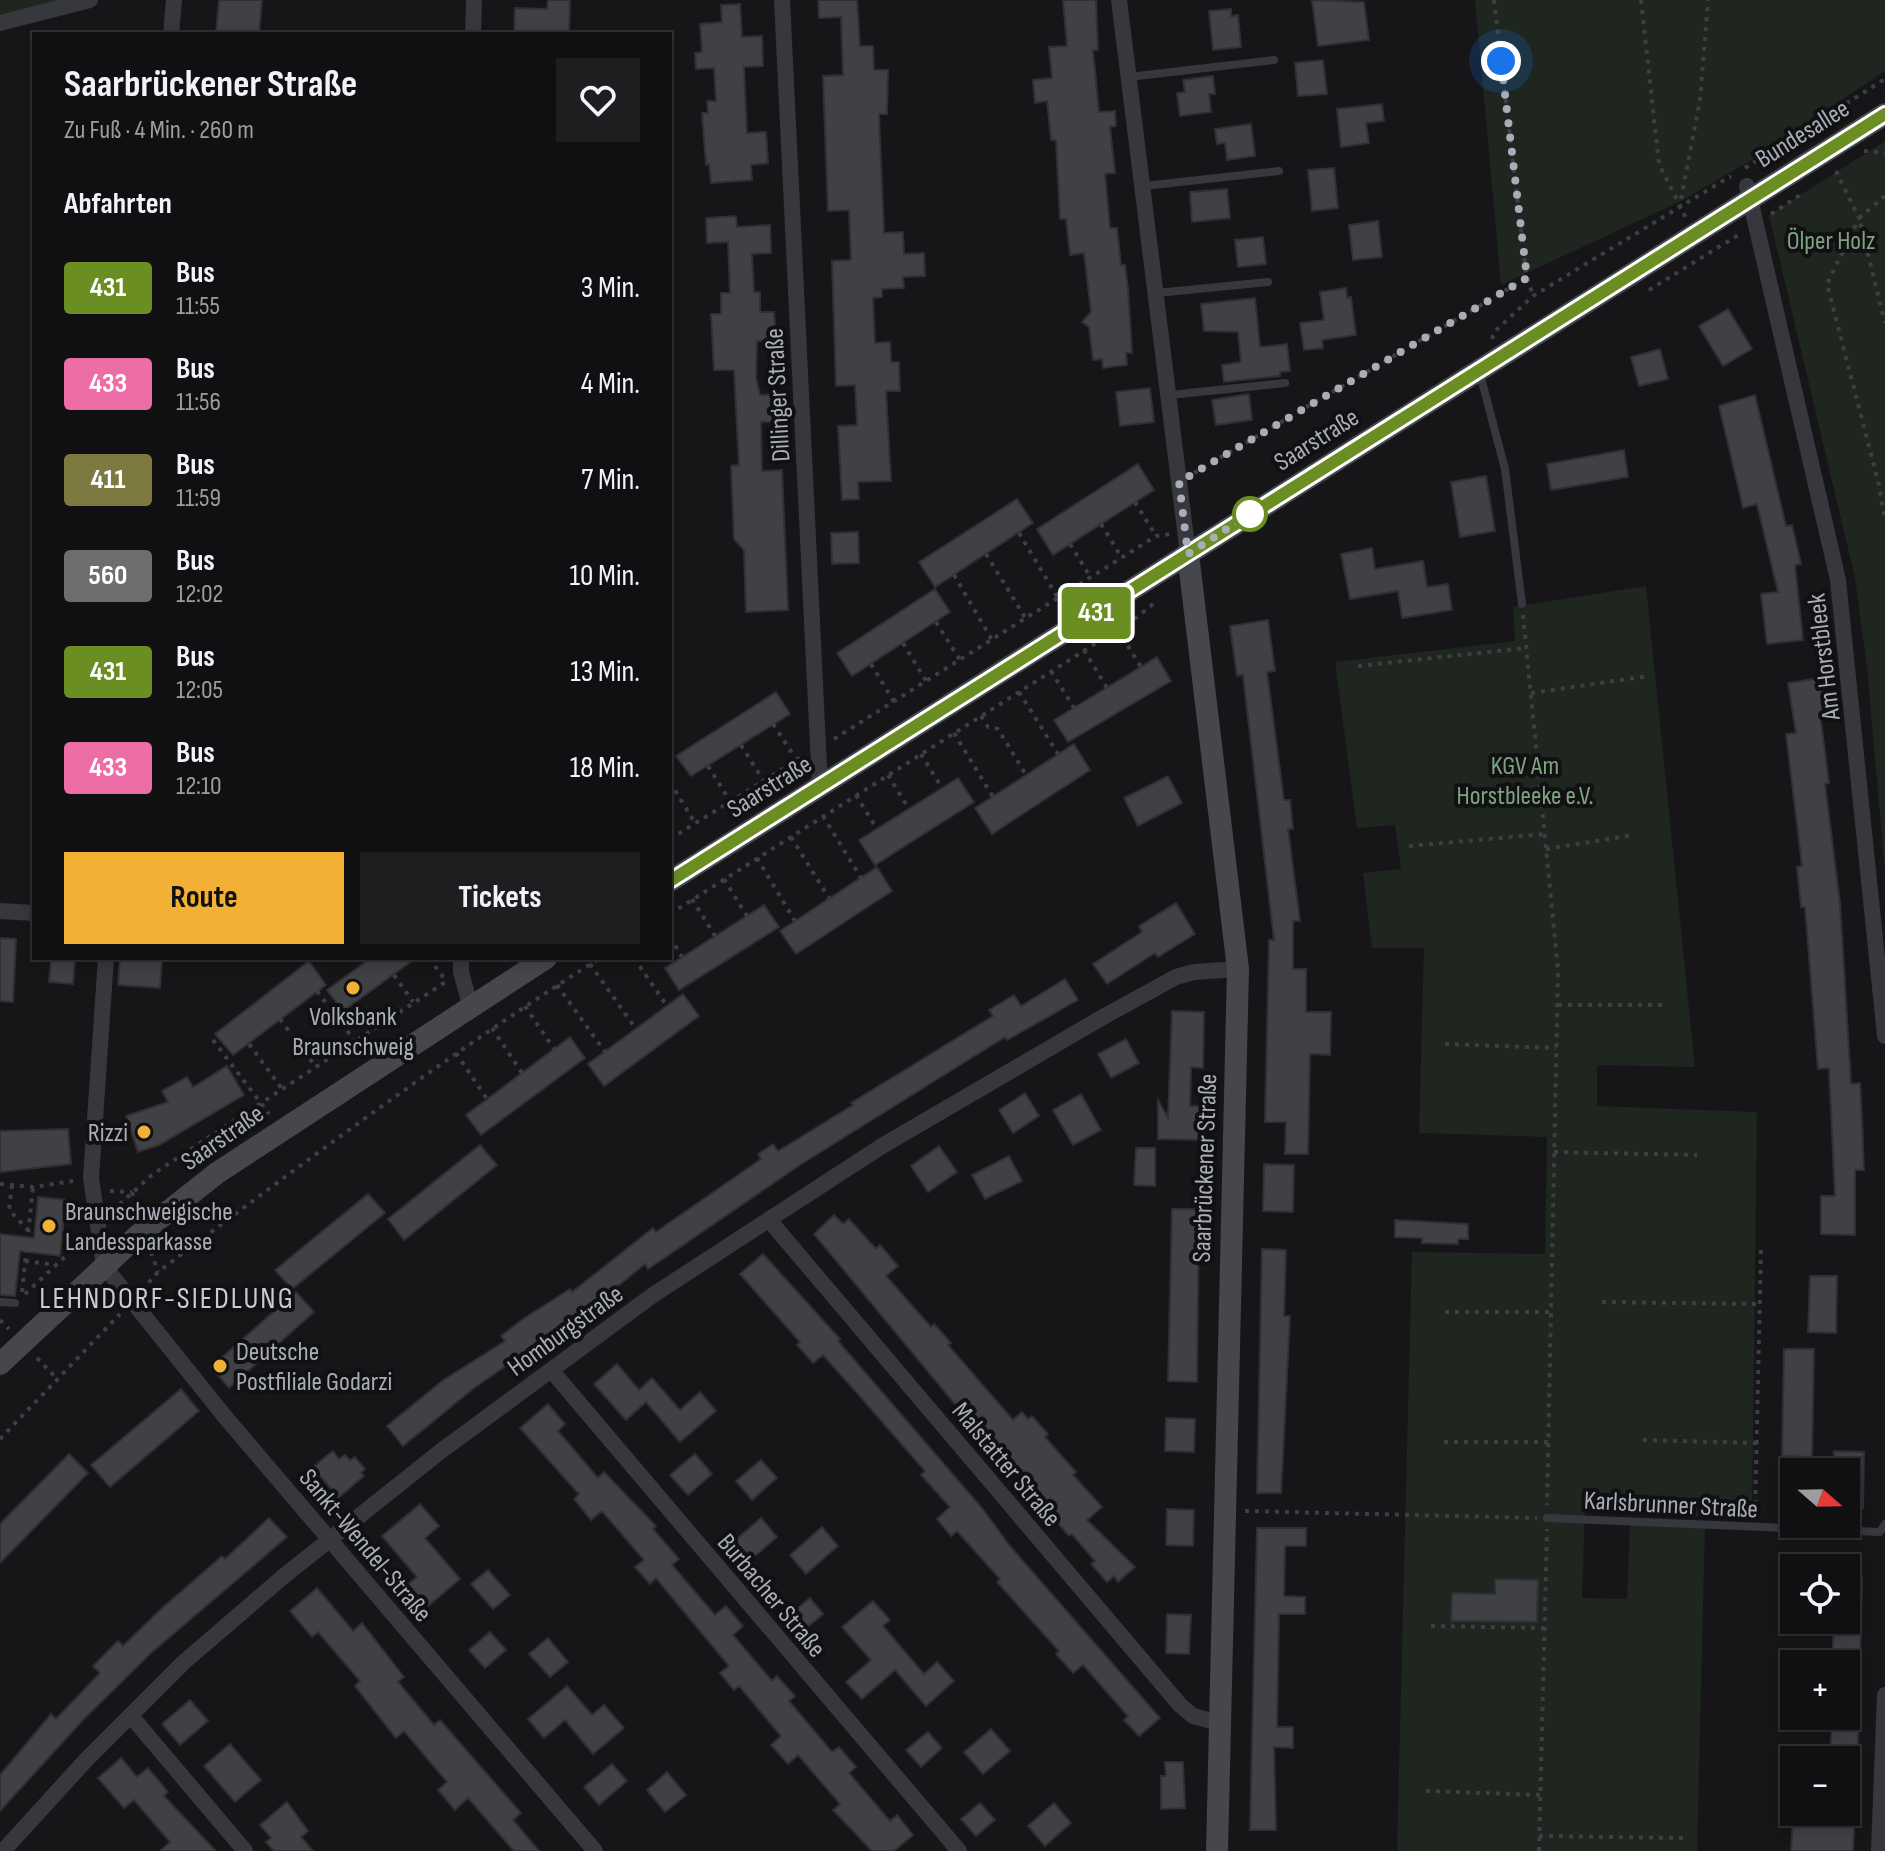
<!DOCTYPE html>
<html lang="de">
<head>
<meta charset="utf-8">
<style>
	:root { --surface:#101012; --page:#1e1e20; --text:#f1f3f6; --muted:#9c9d9f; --line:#303032; --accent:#f2b134 }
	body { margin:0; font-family:"Sofia Sans Condensed",sans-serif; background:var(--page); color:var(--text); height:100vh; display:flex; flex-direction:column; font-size:30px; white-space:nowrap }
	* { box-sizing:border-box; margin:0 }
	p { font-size:26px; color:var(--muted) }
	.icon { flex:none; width:44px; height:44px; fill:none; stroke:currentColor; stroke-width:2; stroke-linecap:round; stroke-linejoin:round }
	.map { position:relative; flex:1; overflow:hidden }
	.drawer { position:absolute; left:32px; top:32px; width:640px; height:928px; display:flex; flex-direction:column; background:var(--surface); border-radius:0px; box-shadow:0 4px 12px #0003,0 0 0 2px var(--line) }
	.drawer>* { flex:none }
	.badge { padding:0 16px; border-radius:6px; font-size:28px; line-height:52px }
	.needle { width:52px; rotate:110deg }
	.controls { position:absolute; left:1780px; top:1458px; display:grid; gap:16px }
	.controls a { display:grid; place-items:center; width:80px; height:80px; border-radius:0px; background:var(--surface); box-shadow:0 4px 12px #0003,0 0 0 2px var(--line); font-size:40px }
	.you { position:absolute; width:40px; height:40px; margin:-20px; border:6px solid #fff; border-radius:50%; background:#1a73e8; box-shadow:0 0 0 12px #1a73e833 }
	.map>.badge { position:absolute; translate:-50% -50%; box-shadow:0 0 0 4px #fff }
	h2 { padding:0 32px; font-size:30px; line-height:72px }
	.round { display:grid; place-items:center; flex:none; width:84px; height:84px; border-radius:0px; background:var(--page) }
	.headline { display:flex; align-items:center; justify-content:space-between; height:136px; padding:0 32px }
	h1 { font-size:38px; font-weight:700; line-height:60px }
	.cta { display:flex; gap:16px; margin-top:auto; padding:16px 32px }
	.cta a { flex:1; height:92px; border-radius:0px; background:var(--accent); color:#111; font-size:32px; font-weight:700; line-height:92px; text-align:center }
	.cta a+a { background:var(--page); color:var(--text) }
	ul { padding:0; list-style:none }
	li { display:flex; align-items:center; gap:24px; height:96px; padding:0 32px }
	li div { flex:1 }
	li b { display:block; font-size:30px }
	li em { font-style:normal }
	li .badge { min-width:88px; font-weight:700; text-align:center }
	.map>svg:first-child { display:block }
	.green { fill:#1e261f }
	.building { fill:#404145; stroke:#303034; stroke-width:2 }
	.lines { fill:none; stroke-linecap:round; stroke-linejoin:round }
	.path { stroke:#3d3f44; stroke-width:4; stroke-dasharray:4 6; stroke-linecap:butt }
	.lane { stroke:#37383d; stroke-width:8 }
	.street { stroke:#37383d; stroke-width:16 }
	.secondary { stroke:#45474d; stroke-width:22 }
	.line-casing { stroke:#fff; stroke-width:18 }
	.line { stroke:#6b8e23; stroke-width:12 }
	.walk { stroke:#a8adb8; stroke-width:8; stroke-dasharray:0 14.4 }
	.stop-dot { fill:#fff; stroke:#6b8e23; stroke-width:4 }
	.poi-dot { fill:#f2b134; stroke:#111113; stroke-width:3 }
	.labels { text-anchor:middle; stroke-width:8; stroke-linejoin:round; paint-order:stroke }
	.street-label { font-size:26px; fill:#a8adb8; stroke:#111113 }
	.park-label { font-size:26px; fill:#7fa381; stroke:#111113 }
	.poi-label { font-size:26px; fill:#a8adb8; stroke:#111113; text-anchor:start }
	.quarter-label { font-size:30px; letter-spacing:2px; fill:#c9ccd4; stroke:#111113 }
</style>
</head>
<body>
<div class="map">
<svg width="1885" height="1851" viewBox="0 0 1885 1851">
	<rect width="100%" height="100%" fill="#161618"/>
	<!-- green -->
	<path class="green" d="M0 0H90L0 23Z
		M1475 0H1885V71L1750 161 1681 201 1501 285Z
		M1885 141V873L1867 667 1855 578 1769 215Z
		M1646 586 1695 1067 1597 1065V1106L1757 1112 1752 1518 1585 1512 1582 1598 1627 1599 1630 1523 1705 1527 1697 1851H1397L1412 1252 1545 1254 1547 1137 1419 1133 1424 948H1372L1363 873 1401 869 1395 825 1357 828 1335 662 1515 641 1513 607Z"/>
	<!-- building -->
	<path class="building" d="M219 0H262L259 34H216Z
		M548 0H570L569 34H514L515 8 547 9Z
		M818 0H857L860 46H873L874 70H888L887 114H879L884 233 903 232 904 254 924 253 925 276 903 277 904 288 882 289V297L873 298 875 343 890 342 891 362H899L900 391H886L891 481 858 482 859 499 842 500 838 426 857 425 856 404 855 385 836 386 832 261 851 260 849 210 828 211 823 76 843 75 841 17 819 18Z
		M1063 0H1096L1098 50H1093L1099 112 1115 111 1116 126 1110 127 1115 173 1105 174 1110 228H1117L1121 265H1125L1128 288 1132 353H1126L1127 365 1103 368 1102 359 1093 360 1089 327 1082 322 1091 312 1084 253 1070 255 1066 219H1060L1056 140H1051L1047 101 1035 103 1033 80 1052 78 1049 47 1067 46Z
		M1312 0 1364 2 1369 40 1318 46Z
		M740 4 742 37 762 36 763 66 744 67 747 133 766 132 768 163 751 165 752 180 711 183 709 164 706 165 702 113H708L707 101H716L714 68 696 69 695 53 702 52 700 24 722 22 721 5Z
		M1231 9V16L1238 15 1241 47 1213 50 1209 11Z
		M1323 60 1327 94 1298 96 1295 63Z
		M1213 76 1215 94H1209L1211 112 1180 116 1177 93 1185 92 1183 80Z
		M1382 104 1384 121 1366 123 1369 143 1341 147 1337 109Z
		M1251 124 1255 156 1227 160 1225 143 1217 144 1215 129Z
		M1334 168 1338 208 1312 211 1308 170Z
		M1227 189 1230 218 1192 222 1190 192Z
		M736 216 737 227 770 225 771 253 752 254 754 292H760V312H774L775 326V341H757L756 378 760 395 778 394V422H761L762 471 782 470 788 610 746 612 744 550 734 539 731 466 739 465 734 370H714L711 314H721V293H730L728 242 707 243 706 218Z
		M1378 221 1382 257 1353 260 1349 225Z
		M1263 237 1266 264 1238 267 1235 240Z
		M1346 288 1347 298 1351 297 1356 335 1322 340 1323 348 1304 350 1300 323 1324 320 1320 292Z
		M1255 298 1260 347 1287 344 1290 371 1280 372V376L1224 382 1222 365 1241 362 1238 332 1204 331 1201 304Z
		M1728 309 1752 349 1723 366 1699 326Z
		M1660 349 1668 379 1639 386 1631 357Z
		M1150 388 1154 422 1120 426 1116 392Z
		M1249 394 1252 420 1216 425 1212 400Z
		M1755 395 1786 526 1792 525 1801 564 1795 565 1803 640 1767 644 1761 594 1778 592 1757 504 1743 508 1719 406Z
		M1624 450 1628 477 1551 490 1547 464Z
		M1138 464 1154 490 1053 555 1037 529Z
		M1486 476 1495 531 1460 537 1451 482Z
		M1017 499 1033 523 935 587 919 562Z
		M858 532 859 563 832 564 831 533Z
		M1372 548 1375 569 1423 561 1427 587 1448 584 1452 610 1402 618 1398 591 1350 599 1341 554Z
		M935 589 950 612 852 676 837 653Z
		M1268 620 1275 671 1267 672 1284 800H1290L1293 829H1288L1300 921H1293V969H1306V1012H1331L1330 1055 1310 1054 1308 1154H1285L1286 1122H1265L1269 940H1274L1243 675 1237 676 1230 626Z
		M1157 657 1171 681 1068 742 1054 720Z
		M1820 678 1826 712 1820 713 1829 783 1825 784 1840 903 1851 1084 1860 1083 1862 1119 1864 1170H1855V1235L1821 1234V1196H1835L1829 1068 1818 1069 1805 907H1801L1797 867 1802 866 1786 734 1796 733 1788 683Z
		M776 692 790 714 691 776 676 756Z
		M1074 744 1090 770 992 834 975 808Z
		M1168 776 1182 803 1138 826 1124 798Z
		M958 778 974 802 875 865 859 840Z
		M877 867 892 891 796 954 780 931Z
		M1176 903 1195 934 1158 957 1155 953 1107 984 1093 964 1142 932 1139 926Z
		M764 905 779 927 679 990 665 968Z
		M0 938 16 939 13 1002 0 1001Z
		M51 958H75L73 984 49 982Z
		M120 958H162L160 988 118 985Z
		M371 958H416L343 1011 327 990Z
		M309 961 326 985 233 1055 215 1034Z
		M1065 979 1078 1000 1007 1040 1005 1037 803 1163 648 1269 645 1264 602 1299 474 1388 403 1446 387 1426 442 1381 505 1341 501 1336 523 1319 570 1289 572 1292 653 1228 656 1232 761 1159 758 1154 773 1144 778 1151 853 1105 851 1103 993 1016 989 1010 1014 995 1021 1006Z
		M683 994 699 1016 604 1086 588 1064Z
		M1172 1011 1204 1012 1203 1068 1191 1067 1190 1106H1202L1201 1140 1158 1139V1100L1168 1118Z
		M570 1037 585 1058 481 1135 466 1115Z
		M1126 1039 1139 1063 1111 1078 1098 1054Z
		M227 1066 244 1095 159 1145 138 1152 126 1116 168 1102 162 1091 187 1077 193 1087Z
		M1025 1093 1039 1116 1013 1133 999 1110Z
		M1081 1094 1101 1130 1073 1145 1053 1110Z
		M68 1129 71 1164 0 1172V1131Z
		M480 1145 497 1165 404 1240 388 1219Z
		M939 1146 957 1172 928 1192 911 1166Z
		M1136 1148H1155V1186L1134 1185Z
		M1009 1156 1022 1181 985 1199 972 1175Z
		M1264 1164 1294 1165 1293 1212 1263 1211Z
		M368 1194 385 1213 292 1289 275 1270Z
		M38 1197 66 1200 60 1256 20 1251 15 1296 0 1295V1234L34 1238Z
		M1172 1209H1199L1197 1382 1168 1381Z
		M834 1215 843 1224 849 1219 876 1249 880 1245 898 1266 886 1276 931 1327 934 1324 951 1343 948 1345 1013 1420 1022 1412 1028 1419 1032 1416 1048 1434 1045 1437 1076 1472 1073 1475 1102 1507 1087 1520 1135 1567 1118 1582 1114 1576 1107 1582 1091 1564 1095 1561 1072 1534 1069 1536 964 1415 814 1234Z
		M1395 1220 1468 1224V1239H1458V1244L1422 1243V1238L1395 1237Z
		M1262 1249 1286 1250 1284 1316H1290L1281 1493H1257Z
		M763 1254 840 1339 838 1341 982 1508 1009 1545 1160 1718 1139 1736 1124 1720 1128 1716 1083 1665 1073 1673 1056 1654 1059 1651 997 1582 1000 1579 957 1531 951 1536 937 1519 950 1507 921 1475 925 1471 857 1393 823 1355 813 1363 797 1345 800 1342 740 1274Z
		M1810 1276H1837L1836 1333 1808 1332Z
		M296 1292 314 1312 229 1388 211 1367Z
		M1784 1349H1814L1812 1457 1782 1456Z
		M617 1364 639 1390 652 1378 680 1410 700 1392 716 1411 680 1442 646 1402 626 1420 594 1384Z
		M181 1389 199 1411 110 1487 91 1465Z
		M548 1404 565 1424 558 1431 598 1478 604 1472 656 1526 653 1529 679 1559 672 1565 715 1615 726 1606 743 1626 733 1635 772 1681 777 1676 795 1696 789 1701 832 1752 839 1747 856 1767 849 1773 890 1821 897 1815 913 1835 894 1851H872L833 1810 840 1804 798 1755 788 1764 771 1745 781 1736 739 1686 734 1690 720 1673 729 1666 656 1578 650 1584 635 1567 644 1560 602 1511 591 1520 574 1499 579 1494 520 1428Z
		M1166 1418 1195 1419 1194 1452 1165 1451Z
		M333 1451 339 1459 345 1455 350 1460 355 1457 365 1469 361 1473 364 1476 338 1498 313 1467Z
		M1834 1451 1864 1452 1863 1508 1846 1507V1472H1833Z
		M69 1454 88 1473 0 1563V1524Z
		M695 1454 712 1474 688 1495 670 1475Z
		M761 1460 777 1478 752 1500 736 1481Z
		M420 1504 439 1526 425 1538 460 1579 427 1607 408 1584 417 1577 382 1536Z
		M1167 1509 1194 1510 1193 1546 1166 1545Z
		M269 1518 287 1537 151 1653 83 1720 0 1811V1775L51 1714 56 1719 100 1673 93 1666 118 1641 123 1646 160 1610 222 1556 225 1559Z
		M761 1518 777 1537 748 1562 732 1543Z
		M822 1527 838 1546 806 1574 790 1555Z
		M1257 1528H1306V1546H1285L1284 1596 1305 1597V1614H1279L1277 1727H1293V1748L1274 1747 1276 1830H1250Z
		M488 1570 510 1595 493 1609 471 1584Z
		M1846 1577 1862 1578 1860 1664H1832L1834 1620H1846Z
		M1495 1579 1538 1580 1537 1622 1451 1621 1452 1593 1495 1594Z
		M317 1588 353 1631 362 1623 404 1677 398 1682 434 1725 440 1720 521 1813 513 1820 539 1851H514L468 1798 455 1810 438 1790 447 1782 404 1731 396 1738 355 1686 360 1681 318 1632 312 1637 290 1611Z
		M810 1598 823 1614 804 1630 790 1615Z
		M873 1601 890 1620 883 1626 924 1674 937 1662 954 1681 926 1706 895 1670 862 1699 846 1682 871 1660 842 1627Z
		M1167 1614 1191 1615 1189 1654 1166 1653Z
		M490 1632 506 1650 485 1668 469 1650Z
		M548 1638 568 1662 550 1677 529 1654Z
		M567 1686 592 1715 604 1705 624 1728 593 1754 565 1720 544 1738 528 1719Z
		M190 1700 208 1721 180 1745 162 1724Z
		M1832 1716H1859L1857 1760H1830Z
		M991 1729 1010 1751 983 1774 964 1752Z
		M928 1732 942 1748 921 1767 906 1750Z
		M230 1744 261 1780 235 1802 204 1766Z
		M121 1758 137 1777 148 1768 168 1792 164 1796 216 1851H160L170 1842 134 1800 124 1808 98 1778Z
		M1165 1762H1183L1185 1808 1161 1809V1776H1166Z
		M612 1764 627 1781 599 1805 584 1787Z
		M667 1772 686 1795 665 1812 647 1790Z
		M287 1802 308 1831 301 1837 313 1851H274L266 1842 271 1838 260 1825Z
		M980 1803 995 1820 976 1836 961 1819Z
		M1054 1803 1071 1823 1045 1846 1028 1826Z
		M1827 1812H1855L1853 1851H1791L1793 1819 1827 1821Z"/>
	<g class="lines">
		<!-- path -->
		<path class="path" d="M1494 0 1526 273 1533 296
			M1641 0 1659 164 1686 218
			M1864 151 1885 153
			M1745 168 1885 79
			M1836 171 1859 218 1827 284 1879 485 1885 521
			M1885 196 1859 218 1885 323
			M1681 199 1700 100 1708 0
			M1771 214 1800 195
			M1649 290 1740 234
			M1492 339 1494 332 1533 296 1731 176
			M1194 473 1527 278
			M1135 502 1156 536
			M1101 524 1122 558
			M1019 533 1058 598
			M1070 544 1091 578
			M986 554 1026 619
			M954 575 992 640
			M1523 615 1558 970 1547 1505
			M936 622 960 660
			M1117 629 1141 667
			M903 643 926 681
			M1084 650 1107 688
			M871 664 894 702
			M1358 666 1526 648
			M1051 671 1074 708
			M1019 692 1058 754
			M1531 693 1649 676
			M981 716 988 727 998 729 1026 775
			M773 724 796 759
			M954 733 993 797
			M834 739 1156 536 1171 534
			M741 745 763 780
			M921 754 942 788
			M708 766 730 801
			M888 775 909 809
			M670 782 695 823
			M856 795 877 829
			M823 816 861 878
			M791 837 829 898
			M670 839 802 757
			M1409 846 1545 834
			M1546 849 1634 835
			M757 858 795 921
			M724 879 747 916
			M692 899 715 936
			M670 914 1137 617 1158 600
			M670 937 682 957
			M429 958 444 978
			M634 958 667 1006
			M590 964 636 1029
			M394 975 413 1002
			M557 985 605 1052
			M317 991 364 1053
			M1558 1005H1668
			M525 1006 554 1049
			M280 1019 316 1067
			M492 1028 522 1073
			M213 1040 269 1114
			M249 1044 282 1089
			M1445 1044 1556 1048
			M456 1053 487 1099
			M1554 1152 1697 1155
			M0 1184 33 1187 73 1181
			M12 1185 9 1210 28 1230
			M110 1191 132 1192
			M132 1192 137 1210
			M112 1211 153 1174 447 981
			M151 1252 158 1272
			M25 1261 57 1265
			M142 1290 158 1272C303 1163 447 1055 600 958
			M22 1292 33 1187
			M25 1294 83 1240
			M1602 1302 1760 1304
			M1445 1312H1551
			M0 1320 9 1329
			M37 1358 58 1380
			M0 1439 120 1314
			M1643 1440 1757 1443
			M1444 1442H1548
			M1245 1511 1537 1518
			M1755 1514 1761 1248
			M1431 1626 1544 1628
			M1426 1791 1540 1795
			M1539 1836 1683 1838
			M1539 1851 1547 1529"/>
		<!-- lane -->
		<path class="lane" d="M1129 77 1274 60
			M1144 186 1279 171
			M1157 293 1268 282
			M1480 374 1505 469 1522 604
			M1170 395 1285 383
			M0 1302 15 1303
			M1547 1518 1880 1532 1885 1524"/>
		<!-- street -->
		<path class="street" d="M782 0 820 787
			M1119 0 1188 554
			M0 23 90 0
			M171 34 174 0
			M473 34 474 0
			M1747 186 1838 580 1885 1036
			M0 911 34 913
			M106 958 91 1178 104 1266 226 1418 595 1851
			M461 958V972L470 1005
			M769 1220 1180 1705 1193 1716 1220 1723
			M551 1370 959 1851
			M131 1716 245 1851
			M3 1851 86 1760 184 1662 284 1576 441 1451 653 1295 882 1146 1103 1017 1176 977 1194 972 1238 969
			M1879 1851 1885 1695"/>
		<!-- secondary -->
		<path class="secondary" d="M1188 554 1238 969 1217 1851
			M670 881 1885 114
			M0 1364 136 1237 217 1173 546 958"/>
	</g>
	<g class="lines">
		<defs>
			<path id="line" d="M670 881 1885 114"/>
		</defs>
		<!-- line casing -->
		<use href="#line" class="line-casing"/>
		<!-- line -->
		<use href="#line" class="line"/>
		<!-- walk -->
		<path class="walk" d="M1250 514 1188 554 1179 482 1527 278 1501 61"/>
	</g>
	<!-- markers -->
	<circle class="stop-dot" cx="1250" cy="514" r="16"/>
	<g class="poi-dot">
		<circle cx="353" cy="988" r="8"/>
		<circle cx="144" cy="1132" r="8"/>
		<circle cx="49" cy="1226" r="8"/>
		<circle cx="220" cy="1366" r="8"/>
	</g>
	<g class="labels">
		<!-- street labels -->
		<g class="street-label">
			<text transform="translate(1802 133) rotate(-32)" y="9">Bundesallee</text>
			<text transform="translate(777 395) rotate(-93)" y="9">Dillinger Straße</text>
			<text transform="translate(1316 439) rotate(-32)" y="9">Saarstraße</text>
			<text transform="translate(1823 657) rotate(-97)" y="9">Am Horstbleek</text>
			<text transform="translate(769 786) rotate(-32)" y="9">Saarstraße</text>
			<text transform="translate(222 1137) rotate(-35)" y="9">Saarstraße</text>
			<text transform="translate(1204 1168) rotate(-88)" y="9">Saarbrückener Straße</text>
			<text transform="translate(565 1330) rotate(-36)" y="9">Homburgstraße</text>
			<text transform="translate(1007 1464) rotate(50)" y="9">Malstatter Straße</text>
			<text transform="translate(1671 1504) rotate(3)" y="9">Karlsbrunner Straße</text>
			<text transform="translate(366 1545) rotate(50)" y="9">Sankt-Wendel-Straße</text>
			<text transform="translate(772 1595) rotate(50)" y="9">Burbacher Straße</text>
		</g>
		<!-- park labels -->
		<g class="park-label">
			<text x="1831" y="249">Ölper Holz</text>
			<text x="1525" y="774">KGV Am<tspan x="1525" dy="30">Horstbleeke e.V.</tspan></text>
		</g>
		<!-- poi labels -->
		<g class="poi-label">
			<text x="353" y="1025" text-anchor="middle">Volksbank<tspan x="353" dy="30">Braunschweig</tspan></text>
			<text x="128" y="1141" text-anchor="end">Rizzi</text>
			<text x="65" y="1220">Braunschweigische<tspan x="65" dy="30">Landessparkasse</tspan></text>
			<text x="236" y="1360">Deutsche<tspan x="236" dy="30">Postfiliale Godarzi</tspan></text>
		</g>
		<!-- quarter labels -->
		<g class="quarter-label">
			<text x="167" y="1308">LEHNDORF-SIEDLUNG</text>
		</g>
	</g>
</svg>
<div class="controls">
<a><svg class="needle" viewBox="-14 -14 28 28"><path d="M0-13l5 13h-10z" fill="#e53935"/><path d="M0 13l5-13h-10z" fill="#9c9d9f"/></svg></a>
<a><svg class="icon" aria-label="locate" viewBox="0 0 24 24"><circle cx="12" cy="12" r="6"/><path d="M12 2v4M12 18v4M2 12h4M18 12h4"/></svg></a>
<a>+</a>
<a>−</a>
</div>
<div class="you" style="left:1501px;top:61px"></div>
<b class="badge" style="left:1096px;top:613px;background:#6b8e23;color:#fff">431</b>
<section class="drawer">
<div class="headline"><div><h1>Saarbrückener Straße</h1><p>Zu Fuß · 4 Min. · 260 m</p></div><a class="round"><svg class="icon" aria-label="heart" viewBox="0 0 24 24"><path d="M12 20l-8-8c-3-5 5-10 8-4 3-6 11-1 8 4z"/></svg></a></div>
<h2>Abfahrten</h2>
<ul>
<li><span class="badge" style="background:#6b8e23;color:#fff">431</span><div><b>Bus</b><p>11:55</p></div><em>3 Min.</em></li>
<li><span class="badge" style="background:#ed6ea7;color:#fff">433</span><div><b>Bus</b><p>11:56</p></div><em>4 Min.</em></li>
<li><span class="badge" style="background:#7e7940;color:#fff">411</span><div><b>Bus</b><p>11:59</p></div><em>7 Min.</em></li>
<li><span class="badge" style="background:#6e6e6e;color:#fff">560</span><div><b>Bus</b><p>12:02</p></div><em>10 Min.</em></li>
<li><span class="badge" style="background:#6b8e23;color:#fff">431</span><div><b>Bus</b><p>12:05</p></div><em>13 Min.</em></li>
<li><span class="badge" style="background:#ed6ea7;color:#fff">433</span><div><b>Bus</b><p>12:10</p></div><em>18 Min.</em></li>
</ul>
<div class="cta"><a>Route</a><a>Tickets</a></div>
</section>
</div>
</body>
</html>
